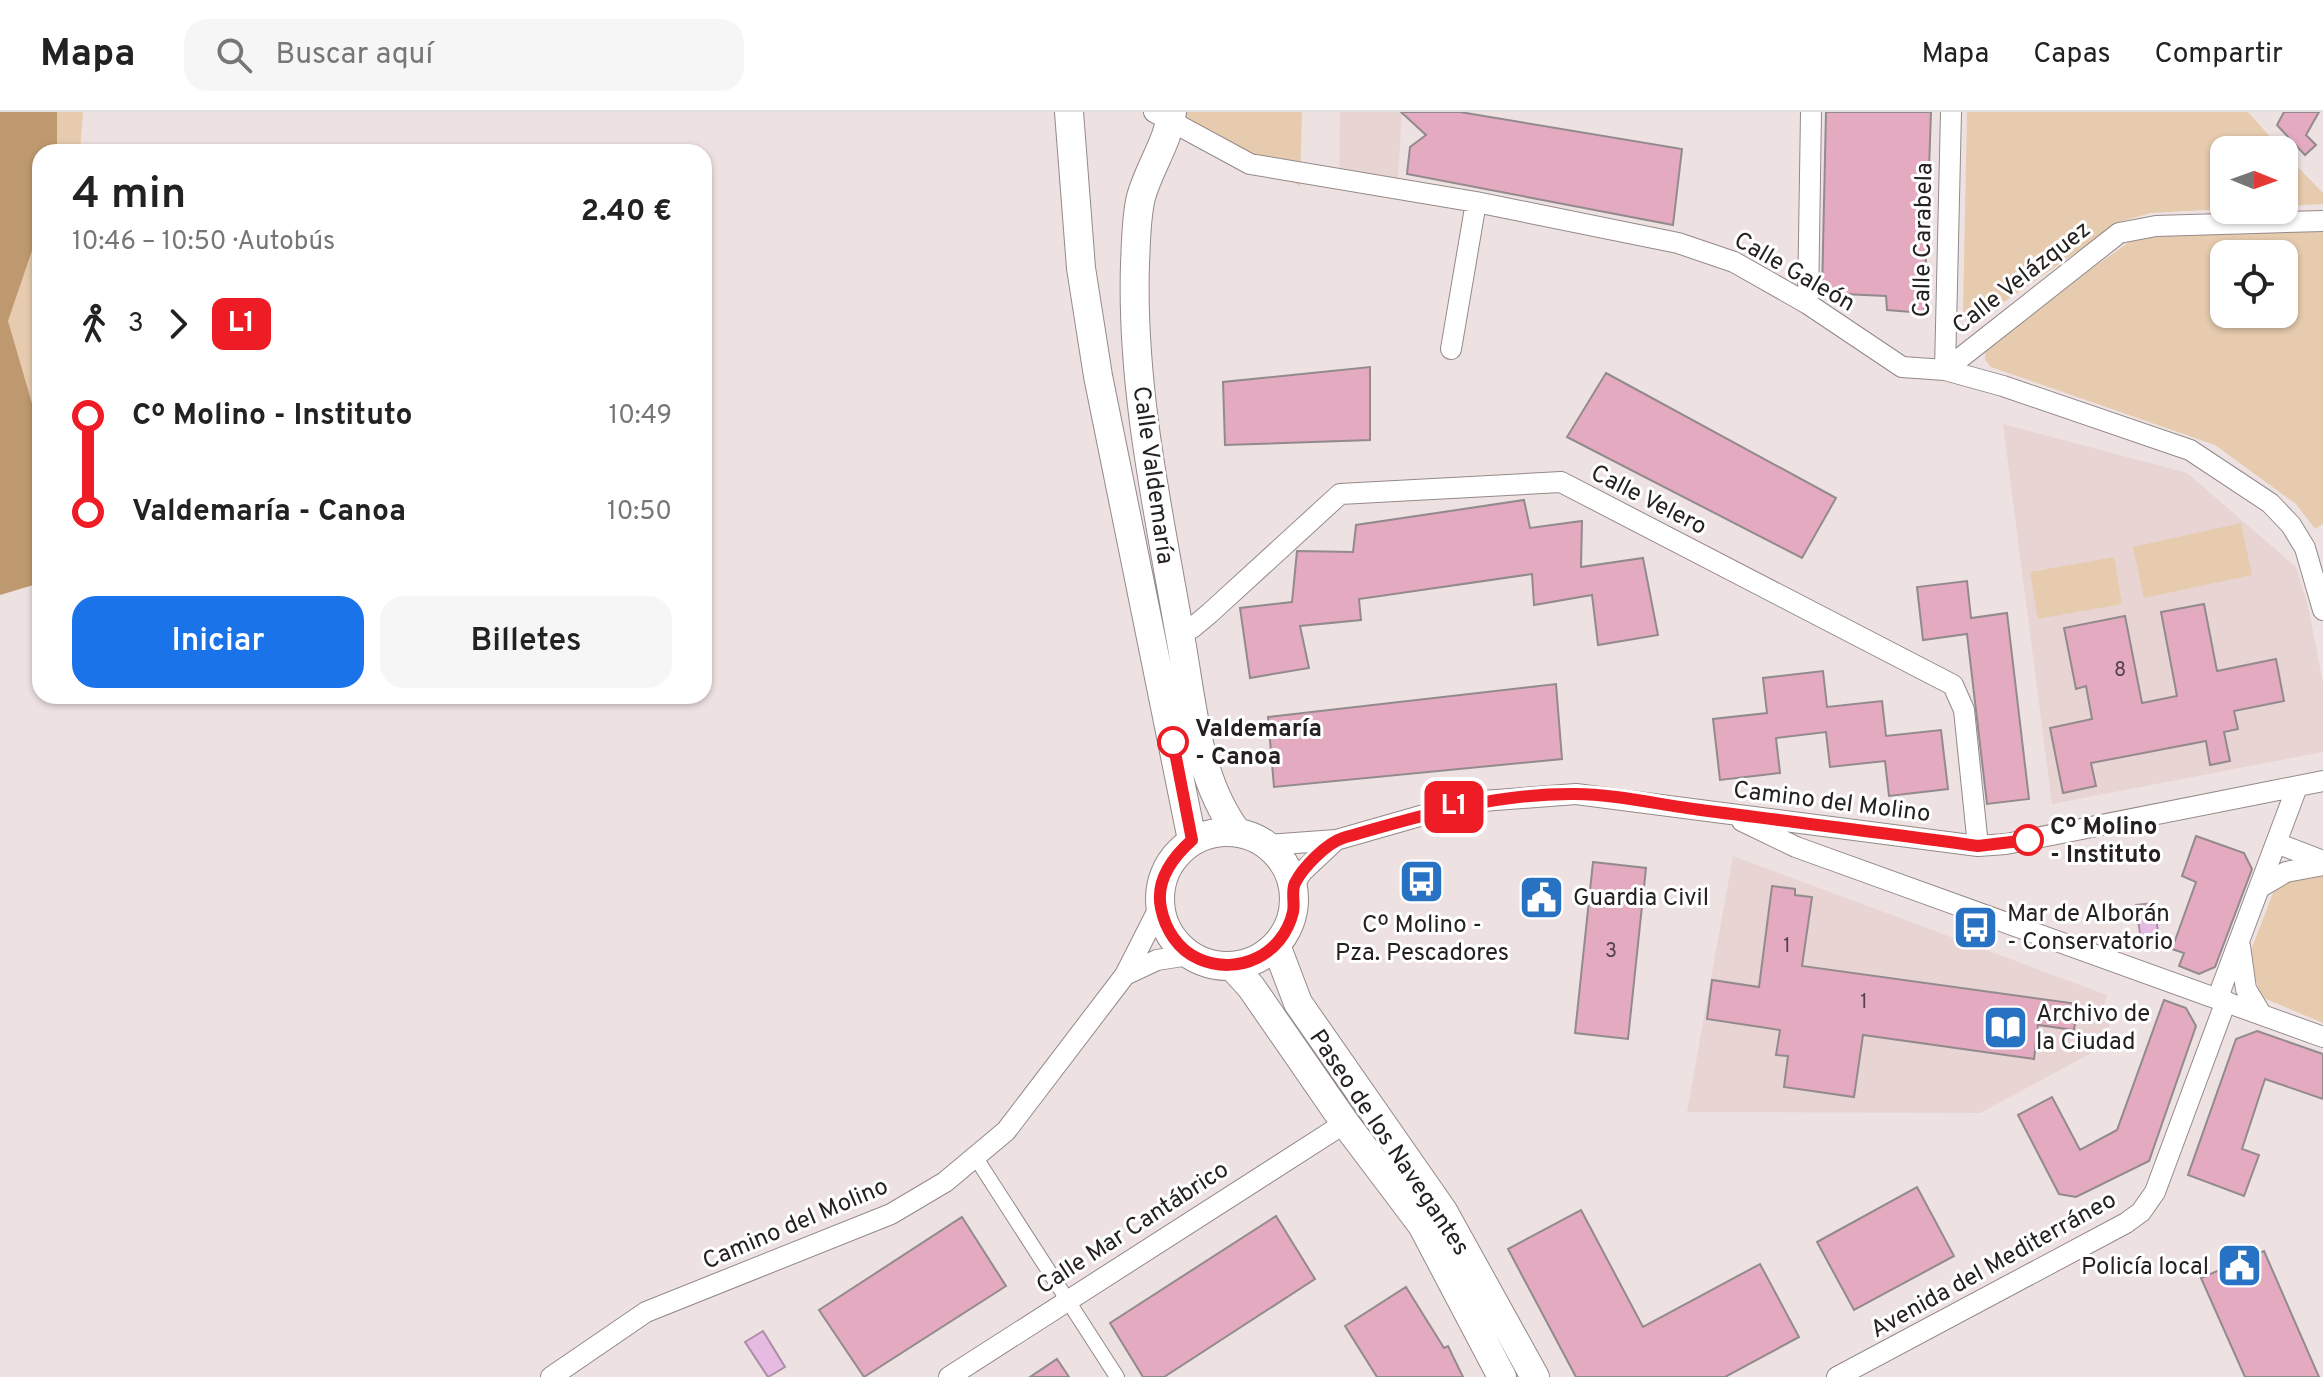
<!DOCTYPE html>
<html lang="es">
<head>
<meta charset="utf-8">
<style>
	:root { --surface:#fff; --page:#f6f6f6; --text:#222; --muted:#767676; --line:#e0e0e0; --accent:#1a73e8 }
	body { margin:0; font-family:Overpass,sans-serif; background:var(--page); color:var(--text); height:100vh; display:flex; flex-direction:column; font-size:30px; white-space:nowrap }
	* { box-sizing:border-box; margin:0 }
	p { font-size:26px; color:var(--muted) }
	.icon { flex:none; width:44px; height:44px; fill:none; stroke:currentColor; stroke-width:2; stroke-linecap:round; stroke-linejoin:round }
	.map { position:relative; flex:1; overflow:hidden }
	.side { position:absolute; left:32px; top:32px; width:680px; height:560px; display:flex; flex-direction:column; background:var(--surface); border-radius:24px; box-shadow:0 2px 6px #0004 }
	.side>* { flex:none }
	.badge { padding:0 16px; border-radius:12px; font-size:28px; line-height:52px }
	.needle { width:52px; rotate:91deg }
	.controls { position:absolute; left:2210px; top:24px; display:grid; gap:16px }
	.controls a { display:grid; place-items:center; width:88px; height:88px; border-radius:16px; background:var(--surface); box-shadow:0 2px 6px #0004; font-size:40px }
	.map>.badge { position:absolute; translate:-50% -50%; box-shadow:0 0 0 4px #fff }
	.legs { display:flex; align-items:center; gap:12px; height:88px; padding:0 40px; font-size:26px }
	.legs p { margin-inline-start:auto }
	.headline { display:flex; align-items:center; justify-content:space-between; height:136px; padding:0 40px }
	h1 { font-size:44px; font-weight:600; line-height:60px }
	.primary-button { display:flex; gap:16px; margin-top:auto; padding:16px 40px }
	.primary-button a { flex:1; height:92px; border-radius:24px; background:var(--accent); color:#fff; font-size:32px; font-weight:600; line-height:92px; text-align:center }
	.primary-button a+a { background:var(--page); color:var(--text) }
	ul { padding:0 40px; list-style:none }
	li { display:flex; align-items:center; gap:28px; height:96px; font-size:30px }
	li i { display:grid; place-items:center; width:12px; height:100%; margin:0 10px; background:currentColor }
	li i::after { content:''; width:20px; height:20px; margin:-10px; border:6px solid; border-radius:50%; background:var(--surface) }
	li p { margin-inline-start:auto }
	li:first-child i { background:linear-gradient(#0000 50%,currentColor 0) }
	li:last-child i { background:linear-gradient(currentColor 50%,#0000 0) }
	header { display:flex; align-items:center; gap:48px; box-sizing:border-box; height:112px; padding:0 40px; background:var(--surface); border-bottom:2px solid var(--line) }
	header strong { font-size:38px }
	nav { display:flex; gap:44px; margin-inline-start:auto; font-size:28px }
	.search { width:560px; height:72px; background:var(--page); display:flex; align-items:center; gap:20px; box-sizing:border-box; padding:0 28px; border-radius:24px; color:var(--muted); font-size:30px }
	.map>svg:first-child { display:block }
	.built { fill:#e8d4d3 }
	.green { fill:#e6cbae; fill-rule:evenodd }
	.forest { fill:#be996f }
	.water { fill:#e6bbe2; stroke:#ac8da8; stroke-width:2 }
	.building { fill:#e3aac0; stroke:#938a8d; stroke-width:2 }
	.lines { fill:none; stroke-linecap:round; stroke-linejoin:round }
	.pedestrian-casing { stroke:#948989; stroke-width:16 }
	.minor-casing { stroke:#948989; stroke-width:22 }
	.secondary-casing { stroke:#948989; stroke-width:30 }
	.pedestrian { stroke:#fff; stroke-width:14 }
	.minor { stroke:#fff; stroke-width:20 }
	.secondary { stroke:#fff; stroke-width:28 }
	.line-1-casing { stroke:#fff; stroke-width:18 }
	.line-1 { stroke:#ee1c25; stroke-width:12 }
	.stop-1-dot { fill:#fff; stroke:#ee1c25; stroke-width:4 }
	.labels { text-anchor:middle; stroke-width:6; stroke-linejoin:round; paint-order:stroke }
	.number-label { font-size:20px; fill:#544349 }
	.street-label { font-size:24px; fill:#252121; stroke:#fff }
	.stop-label { font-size:24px; font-weight:bold; fill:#252121; stroke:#fff; text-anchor:start }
	.poi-label { font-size:24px; fill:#252121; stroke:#fff; text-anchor:start }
</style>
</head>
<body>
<header>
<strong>Mapa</strong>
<div class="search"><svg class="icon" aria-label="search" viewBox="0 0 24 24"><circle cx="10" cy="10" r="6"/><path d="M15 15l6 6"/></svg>Buscar aquí</div>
<nav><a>Mapa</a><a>Capas</a><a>Compartir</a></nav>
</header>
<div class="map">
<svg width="2323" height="1265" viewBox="0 0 2323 1265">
	<rect width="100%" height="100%" fill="#ede2e1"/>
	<!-- built -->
	<path class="built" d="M1340 0H1402L1397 80 1339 72Z
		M2003 312 2187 361 2296 455 2308 494 2323 571V640L2052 692Z
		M1733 744 2107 883 2102 901 2112 904 2103 935 1980 1001 1687 1000Z"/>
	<!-- green -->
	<path class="green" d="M0 0H83L80 40H40V426L0 441Z
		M1175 0H1302L1300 74Z
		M1967 0H2248L2282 38H2224V97L2151 101 2122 109 1973 211 1963 201Z
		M2284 41 2323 81V92L2284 94Z
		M2323 113V412L2315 417 2296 392 2215 333 1991 255 1985 248 1986 231 2135 126 2163 121ZM2224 142H2284V202H2224Z
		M2241 411 2252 463 2144 486 2133 435Z
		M2114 445 2122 492 2038 507 2030 460Z
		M2323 763V911L2261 885 2249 843 2275 776 2283 770Z"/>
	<!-- forest -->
	<path class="forest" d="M0 0H57V40H40V115L8 209 40 319V471L0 483Z"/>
	<!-- water -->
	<path class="water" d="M2154 791 2159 826 2141 829 2136 793Z
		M763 1219 785 1255 768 1265 745 1230Z"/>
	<!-- building -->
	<path class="building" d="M1401 0H1460L1682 37 1673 113 1407 62 1410 35 1426 23Z
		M1826 0H1931L1924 201 1887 198 1886 184 1822 181Z
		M2284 0H2319L2306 23 2316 33 2305 43 2277 13Z
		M1370 255V328L1225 333 1223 270Z
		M1606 261 1836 386 1802 446 1567 325Z
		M1524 388 1530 416 1582 409 1581 455 1643 446 1658 523 1598 533 1592 483 1534 493 1532 462 1359 487 1361 508 1300 514 1309 556 1250 566 1240 496 1292 490 1297 439 1353 440 1356 413Z
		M1967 469 1971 506 2007 501 2029 687 1987 692 1967 522 1923 528 1917 475Z
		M2204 492 2217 559 2276 547 2284 589 2234 599 2238 617 2224 620 2230 649 2210 653 2206 629 2091 651 2096 674 2063 681 2050 616 2092 607 2086 574 2076 577 2064 516 2125 504 2142 591 2177 584 2161 500Z
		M1823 559 1827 595 1882 589 1886 624 1941 618 1948 677 1889 684 1885 649 1830 655 1826 620 1776 626 1780 661 1720 668 1713 607 1767 601 1763 566Z
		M1556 572 1562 647 1274 675 1268 605Z
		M2196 724 2244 741 2252 757 2215 855 2199 862 2179 854 2184 841 2172 837 2196 770 2182 764Z
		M1593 750 1646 756 1628 927 1575 921Z
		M1772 774 1795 777V783L1812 785 1802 854 2078 892 2074 918 2038 913 2034 947 1863 923 1854 985 1784 975 1788 944 1776 943 1780 918 1707 907 1712 868 1759 875Z
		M2164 888 2186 896 2196 914 2149 1049 2076 1085 2059 1082 2018 1003 2052 985 2080 1038 2117 1018Z
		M2257 919 2323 942V987L2265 967 2242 1037 2259 1043 2244 1084 2188 1063 2236 927Z
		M1917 1075 1954 1144 1854 1198 1817 1130Z
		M1581 1098 1643 1215 1760 1152 1799 1225 1725 1265H1576L1508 1137Z
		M1276 1104 1315 1167 1164 1265H1143L1110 1211Z
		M962 1105 1006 1174 864 1265 819 1198Z
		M2264 1139 2319 1265H2245L2201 1166Z
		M1406 1175 1444 1236 1448 1234 1463 1265H1377L1345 1214Z
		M1057 1247 1069 1265H1030Z"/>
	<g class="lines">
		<defs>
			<path id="pedestrian" d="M976 1046 1117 1265"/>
			<path id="minor" d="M1154 0 1250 52 1476 90 1678 131 1734 150 1808 192 1902 255 1945 258 2003 274 2190 338 2270 391 2291 413 2305 436 2323 498
				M1808 192 1811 0
				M1451 237 1476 90
				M1945 258 2119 121 2156 114 2323 109
				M1945 258 1951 0
				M1179 518 1192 516 1210 501 1340 382 1561 370 1953 573 1964 598 1978 734
				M1742 709 1796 735 2323 925
				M2276 731 2323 749
				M1268 733 1336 728 1469 690 1576 682 1978 734 2006 732 2323 669
				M1293 774 1302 760 1336 728
				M2259 776 2286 760 2323 753
				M2240 834 2246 877 2261 902
				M1125 863 1157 848 1189 843
				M2218 885 2297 675
				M551 1265 646 1200 891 1102 945 1070 1006 1019 1125 863 1160 794
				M949 1265 1345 1011
				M1837 1265 2126 1111 2141 1100 2155 1080 2226 889"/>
			<path id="secondary" d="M1069 0 1081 156 1098 264 1192 728
				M1172 0C1168 30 1149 56 1141 85 1136 105 1136 131 1135 152 1131 275 1158 398 1179 518 1192 585 1195 664 1237 720
				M1160 787a67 67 0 1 1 134 0a67 67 0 1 1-134 0Z
				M1276 833 1298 891 1443 1099 1535 1265
				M1232 854 1251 875 1345 1011 1422 1113 1502 1265"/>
		</defs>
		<!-- pedestrian casing -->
		<use href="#pedestrian" class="pedestrian-casing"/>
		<!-- minor casing -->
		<use href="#minor" class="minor-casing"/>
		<!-- secondary casing -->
		<use href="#secondary" class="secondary-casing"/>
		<!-- pedestrian -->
		<use href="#pedestrian" class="pedestrian"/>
		<!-- minor -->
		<use href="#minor" class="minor"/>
		<!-- secondary -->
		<use href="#secondary" class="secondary"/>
	</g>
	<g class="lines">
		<defs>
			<path id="line-1" d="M1173 630 1192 728C1173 745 1155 768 1161 796 1165 817 1178 838 1199 847 1238 864 1283 843 1293 800 1295 791 1291 779 1295 771 1303 755 1327 731 1343 726 1420 704 1494 681 1575 682 1616 682 1660 693 1701 698 1793 710 1886 721 1978 734L2028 728"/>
		</defs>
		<!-- line-1 casing -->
		<use href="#line-1" class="line-1-casing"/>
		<!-- line-1 -->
		<use href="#line-1" class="line-1"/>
	</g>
	<!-- icons -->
	<defs>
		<symbol id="bus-square" viewBox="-11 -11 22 22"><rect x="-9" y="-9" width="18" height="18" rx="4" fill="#2772c2" stroke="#fff"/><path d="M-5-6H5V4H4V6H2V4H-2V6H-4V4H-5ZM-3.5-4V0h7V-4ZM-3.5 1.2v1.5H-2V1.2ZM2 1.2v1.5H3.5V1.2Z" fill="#fff"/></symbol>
		<symbol id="civic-square" viewBox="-11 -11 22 22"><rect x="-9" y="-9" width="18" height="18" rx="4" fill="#2772c2" stroke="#fff"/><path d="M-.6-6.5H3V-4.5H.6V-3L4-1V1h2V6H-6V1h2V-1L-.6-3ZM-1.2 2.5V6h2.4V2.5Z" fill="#fff"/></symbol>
		<symbol id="library-square" viewBox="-11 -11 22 22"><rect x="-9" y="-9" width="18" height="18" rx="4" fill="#2772c2" stroke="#fff"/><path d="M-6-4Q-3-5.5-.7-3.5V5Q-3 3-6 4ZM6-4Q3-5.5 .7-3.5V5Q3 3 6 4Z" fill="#fff"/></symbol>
	</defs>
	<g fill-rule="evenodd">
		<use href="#bus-square" x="1396" y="744" width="51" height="51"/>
		<use href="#civic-square" x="1516" y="760" width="51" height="51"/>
		<use href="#bus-square" x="1950" y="790" width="51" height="51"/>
		<use href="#library-square" x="1980" y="890" width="51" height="51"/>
		<use href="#civic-square" x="2214" y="1128" width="51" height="51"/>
	</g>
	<!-- markers -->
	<g class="stop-1-dot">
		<circle cx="1173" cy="630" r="14"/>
		<circle cx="2028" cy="728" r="14"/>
	</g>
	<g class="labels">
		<!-- number labels -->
		<g class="number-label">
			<text x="2120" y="564">8</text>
			<text x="1787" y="840">1</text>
			<text x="1611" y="845">3</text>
			<text x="1864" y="896">1</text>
		</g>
		<!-- street labels -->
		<g class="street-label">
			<text transform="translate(1922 128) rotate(-89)" y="8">Calle Carabela</text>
			<text transform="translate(1795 159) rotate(30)" y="8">Calle Galeón</text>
			<text transform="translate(2021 165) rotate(-38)" y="8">Calle Velázquez</text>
			<text transform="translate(1154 363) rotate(82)" y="8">Calle Valdemaría</text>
			<text transform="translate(1649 387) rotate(27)" y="8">Calle Velero</text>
			<text transform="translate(1832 689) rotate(7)" y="8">Camino del Molino</text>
			<text transform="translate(1390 1030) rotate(56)" y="8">Paseo de los Navegantes</text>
			<text transform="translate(795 1111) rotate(-23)" y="8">Camino del Molino</text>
			<text transform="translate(1132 1115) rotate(-33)" y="8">Calle Mar Cantábrico</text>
			<text transform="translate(1993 1152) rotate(-29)" y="8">Avenida del Mediterráneo</text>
		</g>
		<!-- stop labels -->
		<g class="stop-label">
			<text x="1195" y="624">Valdemaría<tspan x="1195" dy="28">- Canoa</tspan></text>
			<text x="2050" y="722">Cº Molino<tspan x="2050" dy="28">- Instituto</tspan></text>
		</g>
		<!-- poi labels -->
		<g class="poi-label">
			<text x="1573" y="793">Guardia Civil</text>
			<text x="2007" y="809">Mar de Alborán<tspan x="2007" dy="28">- Conservatorio</tspan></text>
			<text x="1422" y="820" text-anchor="middle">Cº Molino -<tspan x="1422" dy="28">Pza. Pescadores</tspan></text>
			<text x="2036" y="909">Archivo de<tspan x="2036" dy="28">la Ciudad</tspan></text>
			<text x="2209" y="1162" text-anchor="end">Policía local</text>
		</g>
	</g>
</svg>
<div class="controls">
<a><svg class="needle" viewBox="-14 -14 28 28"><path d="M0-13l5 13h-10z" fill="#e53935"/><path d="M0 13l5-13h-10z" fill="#767676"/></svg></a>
<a><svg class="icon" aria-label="locate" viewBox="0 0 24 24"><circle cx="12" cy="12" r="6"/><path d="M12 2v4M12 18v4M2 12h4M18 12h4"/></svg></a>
</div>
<b class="badge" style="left:1454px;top:695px;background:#ee1c25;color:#fff">L1</b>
<section class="side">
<div class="headline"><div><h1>4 min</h1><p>10:46 – 10:50 · Autobús</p></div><b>2.40 €</b></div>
<div class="legs"><svg class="icon" aria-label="walk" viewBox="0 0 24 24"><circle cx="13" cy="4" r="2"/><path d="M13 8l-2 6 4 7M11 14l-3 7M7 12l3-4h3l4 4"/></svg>3<svg class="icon" aria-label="forward" viewBox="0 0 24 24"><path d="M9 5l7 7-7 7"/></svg><b class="badge" style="background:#ee1c25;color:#fff">L1</b></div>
<ul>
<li><i style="color:#ee1c25"></i><b>Cº Molino - Instituto</b><p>10:49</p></li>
<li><i style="color:#ee1c25"></i><b>Valdemaría - Canoa</b><p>10:50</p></li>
</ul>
<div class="primary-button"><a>Iniciar</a><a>Billetes</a></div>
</section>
</div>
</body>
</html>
